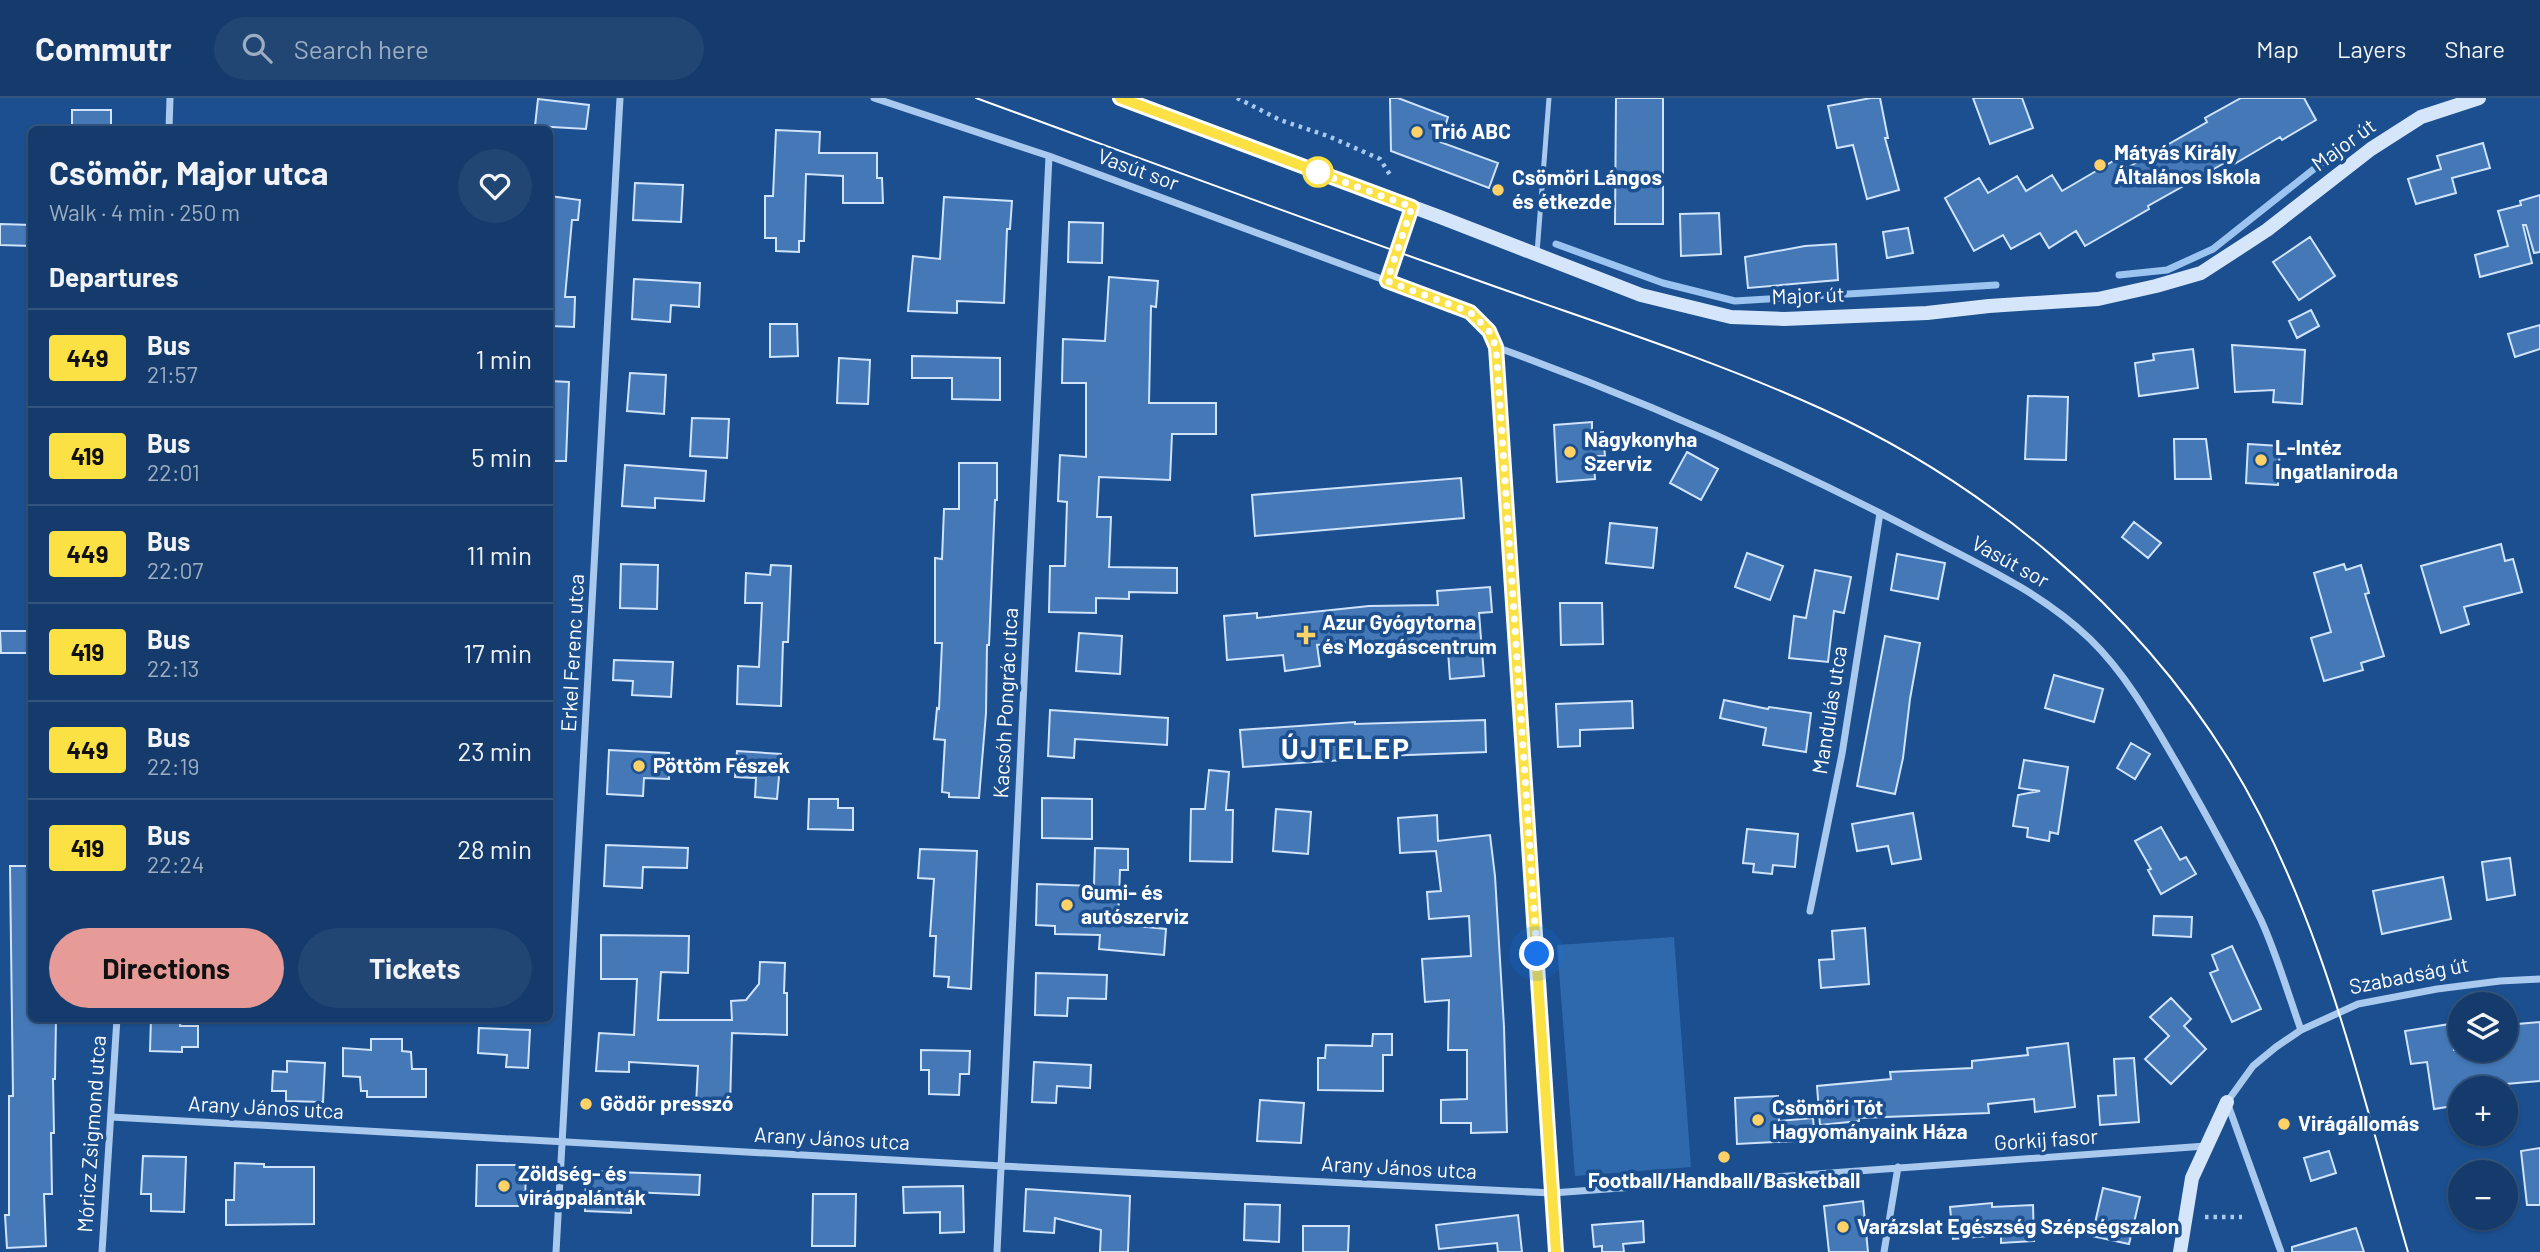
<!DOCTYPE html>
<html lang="en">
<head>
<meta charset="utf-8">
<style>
	:root { --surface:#143b6b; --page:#214673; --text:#f1f3f6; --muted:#9dadc1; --line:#33557e; --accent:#e69b98 }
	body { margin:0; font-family:Barlow,sans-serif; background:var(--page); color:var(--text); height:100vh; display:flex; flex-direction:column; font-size:26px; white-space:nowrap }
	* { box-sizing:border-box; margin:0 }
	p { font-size:23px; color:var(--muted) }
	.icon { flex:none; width:38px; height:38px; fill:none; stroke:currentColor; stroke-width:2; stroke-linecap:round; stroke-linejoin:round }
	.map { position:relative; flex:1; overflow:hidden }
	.drawer { position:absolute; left:28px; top:28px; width:525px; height:896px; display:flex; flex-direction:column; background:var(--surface); border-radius:10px; box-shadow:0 2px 5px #0004,0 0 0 2px var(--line) }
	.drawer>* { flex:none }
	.badge { padding:0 14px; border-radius:5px; font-size:24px; line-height:46px }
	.buttons { position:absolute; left:2448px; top:894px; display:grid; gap:14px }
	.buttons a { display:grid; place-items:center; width:70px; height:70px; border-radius:50%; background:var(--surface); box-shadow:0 2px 5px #0004,0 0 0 2px var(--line); font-size:35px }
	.you { position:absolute; width:35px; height:35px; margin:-18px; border:5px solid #fff; border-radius:50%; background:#1a73e8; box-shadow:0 0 0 10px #1a73e833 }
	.map>.badge { position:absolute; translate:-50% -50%; box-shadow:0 0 0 4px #fff }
	h2 { padding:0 21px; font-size:26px; line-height:63px }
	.round { display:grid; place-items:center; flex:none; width:74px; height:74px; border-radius:37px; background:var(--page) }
	.head { display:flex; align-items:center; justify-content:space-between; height:119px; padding:0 21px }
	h1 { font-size:33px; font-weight:700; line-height:52px }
	.cta { display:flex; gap:14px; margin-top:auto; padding:14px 21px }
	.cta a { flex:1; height:80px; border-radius:42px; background:var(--accent); color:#111; font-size:28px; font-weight:700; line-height:80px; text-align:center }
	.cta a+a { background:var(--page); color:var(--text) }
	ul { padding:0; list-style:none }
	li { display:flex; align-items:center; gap:21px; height:98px; padding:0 21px; border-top:2px solid var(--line) }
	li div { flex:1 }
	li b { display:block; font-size:26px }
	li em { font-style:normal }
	li .badge { min-width:77px; font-weight:700; text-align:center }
	header { display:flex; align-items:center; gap:42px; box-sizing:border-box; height:98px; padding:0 35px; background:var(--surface); border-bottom:2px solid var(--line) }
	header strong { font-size:33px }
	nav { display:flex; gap:38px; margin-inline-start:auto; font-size:24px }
	.search { width:490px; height:63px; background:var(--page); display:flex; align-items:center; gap:18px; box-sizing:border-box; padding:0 24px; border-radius:38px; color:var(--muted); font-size:26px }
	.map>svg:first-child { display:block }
	.green { fill:#2e69ad }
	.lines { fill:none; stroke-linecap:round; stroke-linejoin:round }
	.stream { stroke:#9cc4f0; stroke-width:7 }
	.building { fill:#4478b7; stroke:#cfe3fa; stroke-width:2 }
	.path { stroke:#a9c9ee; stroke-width:4.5; stroke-dasharray:3.5 5; stroke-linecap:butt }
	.lane { stroke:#a9c9ee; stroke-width:5 }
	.street { stroke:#a9c9ee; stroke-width:7 }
	.secondary { stroke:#d6e6fa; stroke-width:14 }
	.tram { stroke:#fff; stroke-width:2 }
	.line-casing { stroke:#fff; stroke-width:16 }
	.line { stroke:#fbe143; stroke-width:10 }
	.walk { stroke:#fff; stroke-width:7; stroke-dasharray:0 12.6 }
	.poi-dot { fill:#ffd166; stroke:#1b4f8f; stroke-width:2.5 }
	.stop-dot { fill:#fff; stroke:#fbe143; stroke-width:3.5 }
	.labels { text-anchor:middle; stroke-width:7; stroke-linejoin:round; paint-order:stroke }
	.poi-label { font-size:21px; font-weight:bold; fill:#fff; stroke:#1b4f8f; text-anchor:start }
	.street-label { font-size:21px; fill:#fff; stroke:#1b4f8f }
	.district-label { font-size:28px; font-weight:bold; letter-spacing:2px; fill:#fff; stroke:#1b4f8f }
</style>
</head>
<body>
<header>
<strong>Commutr</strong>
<div class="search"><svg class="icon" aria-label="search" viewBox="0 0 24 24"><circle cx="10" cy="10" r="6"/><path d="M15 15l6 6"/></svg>Search here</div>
<nav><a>Map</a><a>Layers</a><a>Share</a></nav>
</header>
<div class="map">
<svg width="2540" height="1154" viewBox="0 0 2540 1154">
	<rect width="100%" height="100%" fill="#1b4f8f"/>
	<!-- green -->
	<path class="green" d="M1674 839 1691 1069 1575 1078 1557 847Z"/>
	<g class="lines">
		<!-- stream -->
		<path class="stream" d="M1556 146 1663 185 1735 203 1996 187
			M2119 177 2167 172 2213 151 2329 59"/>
	</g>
	<!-- building -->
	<path class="building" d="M1390 0H1398L1448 19 1440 44 1498 65 1489 90 1391 53Z
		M1616 0H1663V126H1615Z
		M1871 0H1880L1888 40H1885L1899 92 1867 101 1853 47 1837 50 1828 8Z
		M1973 0H2022L2033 30 1990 46Z
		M2241 0H2304L2316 22 2282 42 2280 39 2231 68 2228 63 2148 108 2149 111 2085 148 2076 133 2049 150 2040 135 2011 151 2003 137 1974 153 1945 100 1979 80 1988 95 2017 78 2026 93 2052 77 2062 93 2120 59 2127 70 2207 24 2205 20Z
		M538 1 589 7 586 31 535 28Z
		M72 12H111V32H72Z
		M776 32 820 34 819 55H877V80H882L883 105H843V78L806 76 804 143H799V154L776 153V140H765V98H773Z
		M2483 45 2490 70 2452 80 2456 95 2416 106 2408 81 2441 71 2437 58Z
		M635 85 683 87 681 124 633 122Z
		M2540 97V154L2534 155 2526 127H2523L2532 165 2480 179 2475 157 2508 148 2498 113 2521 107 2520 103Z
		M550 98 580 102 578 122H572L565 199H575L574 229 550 228Z
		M944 99 1012 103 1010 131H1007L1004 205 957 203V215L908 213 913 158 940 161Z
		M1719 115 1721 156 1681 158 1680 116Z
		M1069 124 1103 125 1102 165 1068 164Z
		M0 126 32 127V148L0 147Z
		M1908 130 1913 155 1887 160 1883 134Z
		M2310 139 2335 178 2299 202 2273 164Z
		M1836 146 1838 182 1748 190 1745 159 1805 148Z
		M1109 179 1158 183 1156 209 1151 208 1149 305H1216V336H1172L1170 382 1099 379 1097 419H1111L1109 469 1177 470V495L1129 494V501L1096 500V515L1049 514 1050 468H1065L1067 404 1058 403 1060 357 1086 359V285H1062L1063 241 1105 243Z
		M634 181 700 185 699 209 671 207 670 224 632 221Z
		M2311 212 2319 228 2297 240 2289 223Z
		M770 226H797L798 258 770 259Z
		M2540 227V251L2515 259 2508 236Z
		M2232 247 2305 252 2302 306 2273 304 2274 292 2235 294Z
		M2193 251 2198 290 2139 298 2135 265 2154 262 2153 256Z
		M912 258 1000 260V302L952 301V280H912Z
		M839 260 870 262 868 306 837 305Z
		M630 275 666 277 664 316 627 313Z
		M550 283 569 284 566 363H550Z
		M2028 298 2068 299 2066 362 2025 361Z
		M692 320 729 321 727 360 690 358Z
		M1592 324V335L1603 334 1605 358H1594L1595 381 1557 384 1554 327Z
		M2174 341H2206L2211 381H2175Z
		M2248 346 2280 348 2278 387 2246 385Z
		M1687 354 1718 371 1701 402 1670 385Z
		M959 365H997V402H995L989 547H987L986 615 979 700 949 699V695L942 694 945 642 934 641 937 610 939 611 942 545H935V460L942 461 944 411H959Z
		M625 367 706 373 704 403 655 400V410L622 408Z
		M1461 380 1464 420 1255 438 1252 397Z
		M2134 424 2161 445 2148 460 2122 439Z
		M1610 425 1657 430 1653 470 1606 465Z
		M2501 446 2505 463 2513 461 2522 494 2464 509 2469 526 2441 535 2421 468Z
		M1747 455 1783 468 1770 502 1735 489Z
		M1897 456 1945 465 1938 501 1891 492Z
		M621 466 658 467 657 511 620 510Z
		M2344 466 2346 472 2361 467 2369 495 2365 496 2384 558 2361 565 2363 572 2324 583 2311 540 2331 534 2314 475Z
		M771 467 791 468 788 544H783L781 608 737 606 738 568 759 569 762 505H745L746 475 770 477Z
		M1815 472 1851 479 1844 515 1834 513 1828 564 1789 560 1794 518 1806 520Z
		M1490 489 1492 514 1479 515 1484 578 1450 581 1448 553 1365 554 1364 543 1317 547 1320 568 1285 573 1283 557 1227 562 1224 518 1257 515V520L1369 508 1438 507 1437 493Z
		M1560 505H1602L1603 546 1561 547Z
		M0 533H30V555H1Z
		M1079 535 1122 538 1120 576 1076 573Z
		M1885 538 1920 545 1910 601 1903 660 1895 696 1857 688Z
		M614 562 673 564 671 599 632 597 633 583 613 582Z
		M2054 577 2103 591 2094 624 2045 610Z
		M1724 602 1768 611 1769 609 1811 615 1806 654 1763 647 1766 630 1720 620Z
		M1632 603 1633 630 1580 632V648L1558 649 1556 606Z
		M1050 612 1168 620 1167 647 1075 641 1074 660 1048 658Z
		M1485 622 1486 654 1357 659V661L1243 669 1240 632 1355 624V626Z
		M2131 645 2150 656 2135 681 2117 670Z
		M609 652 669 655V681L644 680 643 698 607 696Z
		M737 653 781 656 777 701 755 699 756 680 735 679Z
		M2024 662 2068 669 2058 736 2050 734 2049 743 2027 739 2028 730 2013 728 2018 697 2040 693 2019 690Z
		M1209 672 1229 674 1226 712H1233L1232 764 1190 763 1191 711H1205Z
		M1042 700 1092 701V741L1042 740Z
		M809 701H838V710H853V732L808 731Z
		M1276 711 1311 714 1308 756 1273 753Z
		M1913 715 1921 761 1892 766 1888 748 1857 753 1852 726Z
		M1437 717 1438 743 1490 737 1495 778 1504 929 1507 1034 1471 1035V1025H1441V1002L1467 1001V952H1448L1449 902 1425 904 1422 861 1471 858 1469 818 1429 821 1427 794 1441 793 1436 753 1400 755 1398 720Z
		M2161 729 2180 762 2186 759 2196 776 2161 796 2148 772 2151 771 2135 743Z
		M1747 731 1798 736 1795 769 1773 767 1772 776 1753 774 1754 766 1743 765Z
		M606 747 688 750 687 770 643 769 642 790 604 788Z
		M1095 750 1128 751V772H1120L1118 826 1166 831 1164 857 1099 851 1100 837 1055 836V828L1036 827 1037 786 1094 788Z
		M920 751 977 753 971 891 948 889 949 879 934 878 936 838H930L934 781 918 780Z
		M2510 760 2515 797 2487 802 2482 764Z
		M10 768H32V920H56L55 981H53L54 1035H51L52 1096H44L46 1148 7 1150 5 1117H9V998H13Z
		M2443 779 2451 821 2382 836 2373 793Z
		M2154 818 2192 819 2191 839 2153 837Z
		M1865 830 1869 886 1821 890 1819 862 1834 861 1832 833Z
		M601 837 689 838 688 875 661 874 658 922H732L731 903 746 902 759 886 760 864 785 865 784 895H787V937L732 935 730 1009 696 1008 698 968 629 964V974L596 973 599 935 634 937 637 881H601Z
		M2232 848 2261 911 2232 924 2210 875 2218 872 2212 857Z
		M1036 875 1107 877 1106 901 1068 900 1067 918 1035 917Z
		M2171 900 2191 921 2184 928 2206 951 2171 986 2145 961 2169 938 2150 919Z
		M151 920H181L180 928H198V949H182V954L150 953Z
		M2540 924V983L2460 990V1007L2434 1011 2427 964 2411 966 2405 933 2450 926 2454 952H2506V927Z
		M479 930 530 932 528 970 506 969 507 957 478 955Z
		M1373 936H1392V957H1383V993L1318 992V960H1325L1326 947 1372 948Z
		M371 941H402V953L411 954 412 971H426V999H367V993H361L360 979 343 978V950L371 952Z
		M2068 945 2075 1009 2035 1014 2034 1001 1988 1006 1989 1015 1859 1020V1023L1820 1027 1817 988 1891 981 1890 974 1972 970V963L2028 957 2027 950Z
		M921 952 970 953 969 976H960L959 997 929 996V972H921Z
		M2134 960 2139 1024 2100 1027 2098 998 2116 997 2114 961Z
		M287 963 325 965 323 1004 286 1003V993H272L273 973 287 974Z
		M1034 964 1091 967 1090 990 1057 988 1056 1005 1032 1004Z
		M1778 998 1779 1023 1813 1020 1815 1042 1737 1046 1735 1000Z
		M1260 1002 1304 1005 1301 1045 1257 1043Z
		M2540 1050V1107H2527L2521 1053Z
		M2329 1053 2336 1075 2311 1083 2304 1060Z
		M143 1058 186 1059 184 1114 151 1113V1096H141Z
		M235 1065 264 1066V1069H314V1126L226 1127V1102H234Z
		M477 1067H526L525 1108H476Z
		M586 1073 700 1077 699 1097 631 1094V1115L585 1113Z
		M963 1088 964 1134 940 1135V1114L904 1115 903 1089Z
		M2103 1090 2140 1099 2129 1146 2092 1138Z
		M1026 1091 1130 1098 1128 1154H1100L1101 1132 1055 1120 1054 1135 1024 1133Z
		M813 1096H856L855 1148H812Z
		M1863 1103 1868 1154H1829L1824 1108Z
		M1992 1105V1109L2033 1107 2034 1143 2001 1145V1137L1953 1141 1950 1109Z
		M1245 1106 1280 1107 1279 1144 1244 1142Z
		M1518 1117 1522 1154H1498L1497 1145 1439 1151 1436 1127Z
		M1643 1123 1644 1144 1623 1146 1624 1154H1602V1148L1594 1149 1592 1127Z
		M1303 1128H1349L1348 1154H1303Z
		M2356 1130 2364 1154H2292V1149Z"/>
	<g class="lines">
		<!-- path -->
		<path class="path" d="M1237 0 1280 22 1328 38 1380 61 1392 80
			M2205 1119H2242"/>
		<!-- lane -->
		<path class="lane" d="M1537 155 1549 0"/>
		<!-- street -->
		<path class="street" d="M874 0 1049 58 1387 183
			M169 32 170 0
			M1412 109 1387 183 1470 214 1489 233 1496 249 1556 1154
			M1496 249C1640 301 1779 362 1915 433 1976 465 2040 493 2090 541 2126 576 2151 621 2176 664 2206 716 2235 769 2261 822 2277 857 2288 896 2301 932
			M1810 813 1842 656 1880 415
			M111 1019 1002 1068 1552 1095 2206 1048
			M102 1154 117 920
			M556 1154 620 0
			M997 1154 1049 58
			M1884 1154 1898 1069
			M2281 1154 2227 1004 2253 968 2276 949 2301 932 2358 906 2437 891 2500 883 2540 881"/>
		<!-- secondary -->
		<path class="secondary" d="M1120 0 1440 119 1641 197 1731 219 1784 221 1927 215 1989 208 2098 201 2156 188 2201 175 2267 132 2371 51 2421 19 2479 0
			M2180 1154 2192 1080 2227 1004"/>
		<!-- tram -->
		<path class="tram" d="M976 0C1137 59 1298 119 1460 176 1581 220 1705 258 1822 311 1985 385 2134 509 2229 662 2321 811 2359 988 2408 1154"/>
	</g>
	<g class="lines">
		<defs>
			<path id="line" d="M1120 0 1412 109 1387 183 1470 214 1489 233 1496 249 1556 1154"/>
		</defs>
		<!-- line casing -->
		<use href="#line" class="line-casing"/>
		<!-- line -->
		<use href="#line" class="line"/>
		<!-- walk -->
		<path class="walk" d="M1318 74 1314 73 1412 109 1387 183 1470 214 1489 233 1496 249 1537 856"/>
	</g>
	<!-- markers -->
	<g class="poi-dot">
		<circle cx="1417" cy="34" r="7"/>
		<circle cx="2100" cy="67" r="7"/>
		<circle cx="1498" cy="92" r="7"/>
		<circle cx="1570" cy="354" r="7"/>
		<circle cx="2261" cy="362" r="7"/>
		<path d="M1302.5 526.5h7v7h7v7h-7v7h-7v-7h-7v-7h7z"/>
		<circle cx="639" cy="668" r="7"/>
		<circle cx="1067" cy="807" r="7"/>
		<circle cx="586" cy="1006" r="7"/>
		<circle cx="1758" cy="1022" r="7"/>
		<circle cx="2284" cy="1026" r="7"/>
		<circle cx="1724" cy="1059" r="7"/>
		<circle cx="504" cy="1088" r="7"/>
		<circle cx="1843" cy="1129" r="7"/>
	</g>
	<circle class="stop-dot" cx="1318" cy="74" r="14"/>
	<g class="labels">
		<!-- poi labels -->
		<g class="poi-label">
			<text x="1431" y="41">Trió ABC</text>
			<text x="2114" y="62">Mátyás Király<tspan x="2114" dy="24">Általános Iskola</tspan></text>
			<text x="1512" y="87">Csömöri Lángos<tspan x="1512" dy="24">és étkezde</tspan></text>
			<text x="1584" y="349">Nagykonyha<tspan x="1584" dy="24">Szerviz</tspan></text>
			<text x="2275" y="357">L-Intéz<tspan x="2275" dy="24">Ingatlaniroda</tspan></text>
			<text x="1322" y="532">Azur Gyógytorna<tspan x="1322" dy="24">és Mozgáscentrum</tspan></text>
			<text x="653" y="675">Pöttöm Fészek</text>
			<text x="1081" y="802">Gumi- és<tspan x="1081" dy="24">autószerviz</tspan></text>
			<text x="600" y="1013">Gödör presszó</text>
			<text x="1772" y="1017">Csömöri Tót<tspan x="1772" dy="24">Hagyományaink Háza</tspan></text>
			<text x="2298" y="1033">Virágállomás</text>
			<text x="518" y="1083">Zöldség- és<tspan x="518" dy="24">virágpalánták</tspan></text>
			<text x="1724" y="1090" text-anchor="middle">Football/Handball/Basketball</text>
			<text x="1857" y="1136">Varázslat Egészség Szépségszalon</text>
		</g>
		<!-- street labels -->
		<g class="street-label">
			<text transform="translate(2344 47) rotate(-36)" y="7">Major út</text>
			<text transform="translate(1138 72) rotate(20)" y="7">Vasút sor</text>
			<text transform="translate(1808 198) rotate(-2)" y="7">Major út</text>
			<text transform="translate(2010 464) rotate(29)" y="7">Vasút sor</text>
			<text transform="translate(573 555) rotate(-87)" y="7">Erkel Ferenc utca</text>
			<text transform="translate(1006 605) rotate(-87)" y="7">Kacsóh Pongrác utca</text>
			<text transform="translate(1830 612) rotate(-81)" y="7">Mandulás utca</text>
			<text transform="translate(2409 878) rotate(-11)" y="7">Szabadság út</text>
			<text transform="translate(266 1010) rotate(3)" y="7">Arany János utca</text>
			<text transform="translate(92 1036) rotate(-86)" y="7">Móricz Zsigmond utca</text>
			<text transform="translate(832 1041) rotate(3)" y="7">Arany János utca</text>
			<text transform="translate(2046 1042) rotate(-4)" y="7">Gorkij fasor</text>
			<text transform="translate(1399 1070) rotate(3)" y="7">Arany János utca</text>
		</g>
		<!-- district labels -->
		<g class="district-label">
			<text x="1346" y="661">ÚJTELEP</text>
		</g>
	</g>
</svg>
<div class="buttons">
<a><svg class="icon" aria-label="layers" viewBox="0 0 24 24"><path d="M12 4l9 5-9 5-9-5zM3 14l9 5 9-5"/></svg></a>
<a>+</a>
<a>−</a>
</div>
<div class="you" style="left:1537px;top:856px"></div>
<section class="drawer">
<div class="head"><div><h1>Csömör, Major utca</h1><p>Walk · 4 min · 250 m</p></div><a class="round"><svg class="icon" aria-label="heart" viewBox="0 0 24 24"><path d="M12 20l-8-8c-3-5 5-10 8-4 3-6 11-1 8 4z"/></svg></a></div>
<h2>Departures</h2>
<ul>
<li><span class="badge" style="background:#fbe143;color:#111">449</span><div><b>Bus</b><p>21:57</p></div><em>1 min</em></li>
<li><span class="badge" style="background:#fbe143;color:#111">419</span><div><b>Bus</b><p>22:01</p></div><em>5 min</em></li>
<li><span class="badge" style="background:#fbe143;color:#111">449</span><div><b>Bus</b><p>22:07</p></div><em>11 min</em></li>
<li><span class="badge" style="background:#fbe143;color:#111">419</span><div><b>Bus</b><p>22:13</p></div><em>17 min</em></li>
<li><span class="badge" style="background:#fbe143;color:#111">449</span><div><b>Bus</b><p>22:19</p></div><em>23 min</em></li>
<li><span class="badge" style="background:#fbe143;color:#111">419</span><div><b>Bus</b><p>22:24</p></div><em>28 min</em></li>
</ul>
<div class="cta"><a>Directions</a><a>Tickets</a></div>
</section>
</div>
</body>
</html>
